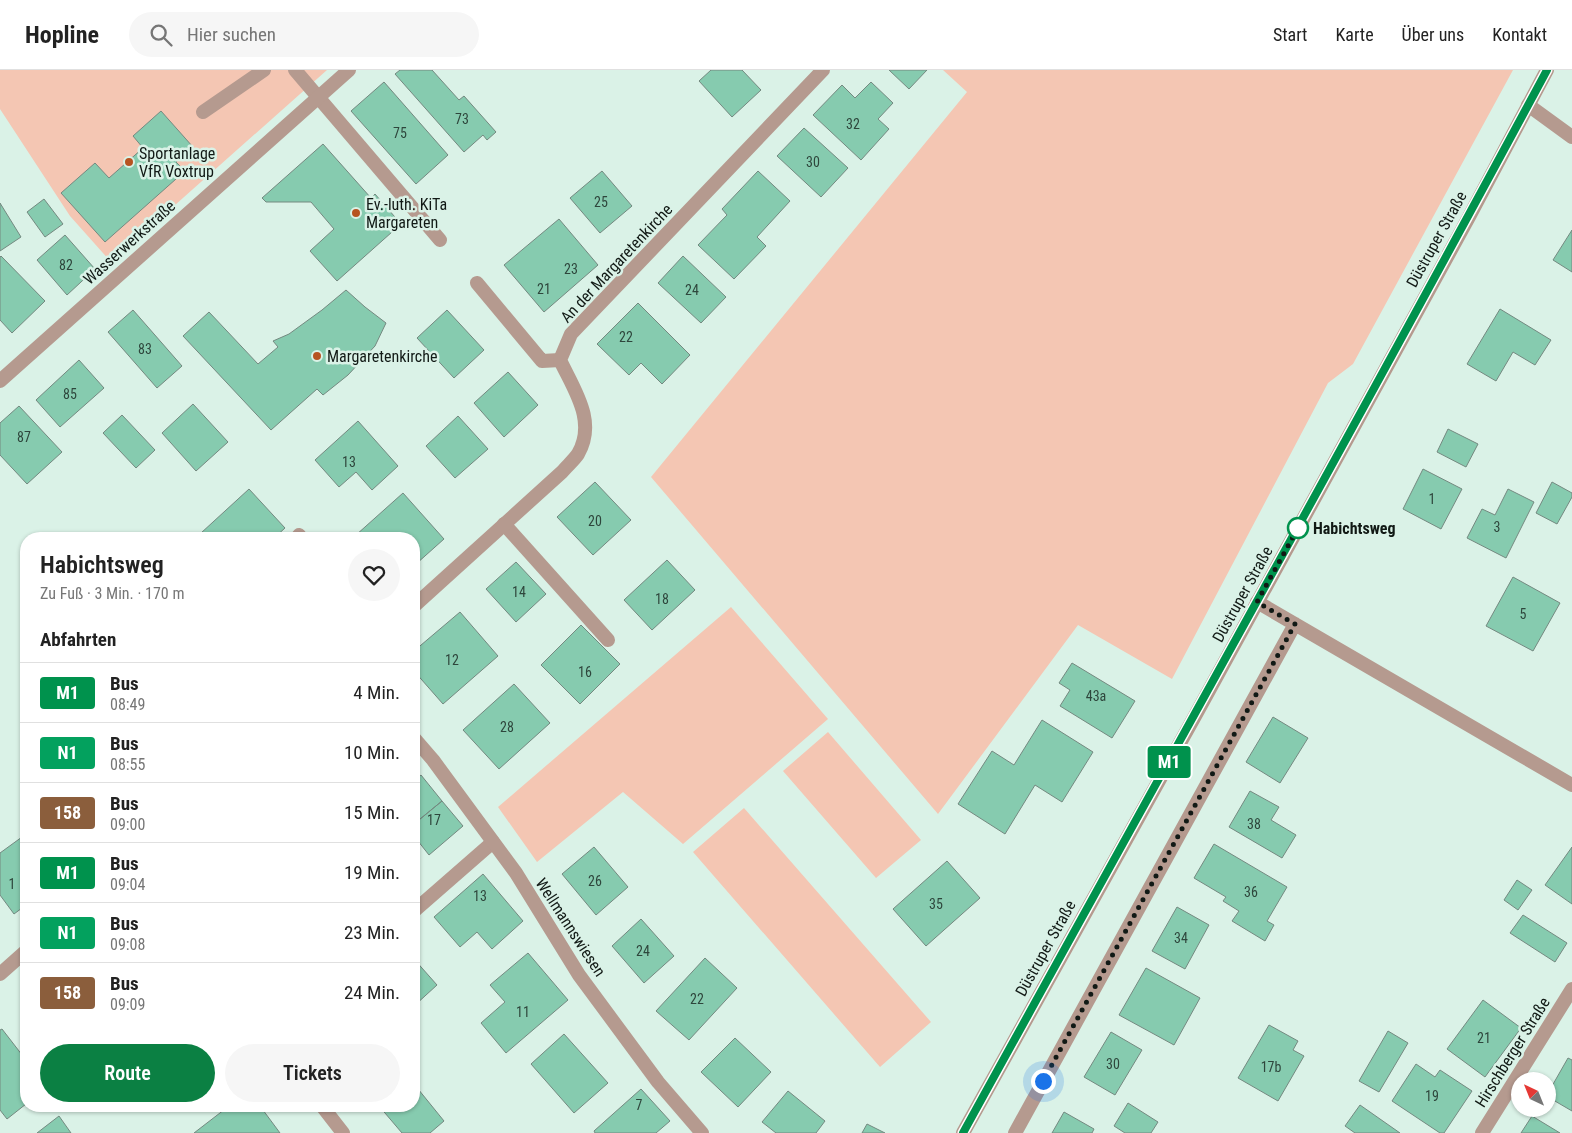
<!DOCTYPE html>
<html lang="de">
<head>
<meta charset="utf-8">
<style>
	:root { --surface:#fff; --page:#f6f6f6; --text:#222; --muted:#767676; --line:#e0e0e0; --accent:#0b8043 }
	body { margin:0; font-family:"Roboto Condensed",sans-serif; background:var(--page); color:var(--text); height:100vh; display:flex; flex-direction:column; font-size:19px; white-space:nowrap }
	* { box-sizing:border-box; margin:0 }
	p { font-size:16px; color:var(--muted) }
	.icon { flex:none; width:28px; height:28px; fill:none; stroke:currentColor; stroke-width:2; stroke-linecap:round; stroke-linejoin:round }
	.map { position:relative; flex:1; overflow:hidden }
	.drawer { position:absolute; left:20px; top:462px; width:400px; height:580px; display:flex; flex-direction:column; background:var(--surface); border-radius:20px; box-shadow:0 1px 4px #0004 }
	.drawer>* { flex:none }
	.badge { padding:0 10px; border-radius:4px; font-size:18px; line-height:32px }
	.needle { width:32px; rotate:317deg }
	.fabs { position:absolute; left:1511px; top:1002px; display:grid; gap:10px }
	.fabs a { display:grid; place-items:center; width:45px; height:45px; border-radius:50%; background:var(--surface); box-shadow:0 1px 4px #0004; font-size:25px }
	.you { position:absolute; width:25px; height:25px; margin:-12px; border:4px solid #fff; border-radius:50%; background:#1a73e8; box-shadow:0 0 0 8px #1a73e833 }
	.map>.badge { position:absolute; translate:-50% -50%; box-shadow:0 0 0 2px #fff }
	h2 { padding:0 20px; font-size:19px; line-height:45px }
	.round { display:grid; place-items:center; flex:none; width:52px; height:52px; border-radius:26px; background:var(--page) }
	.summary { display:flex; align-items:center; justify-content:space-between; height:85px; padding:0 20px }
	h1 { font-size:24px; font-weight:600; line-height:38px }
	.cta { display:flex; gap:10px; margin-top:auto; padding:10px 20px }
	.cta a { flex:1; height:58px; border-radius:30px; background:var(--accent); color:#fff; font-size:20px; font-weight:600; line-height:58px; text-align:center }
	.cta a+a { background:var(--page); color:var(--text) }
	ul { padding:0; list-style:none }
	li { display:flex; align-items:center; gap:15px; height:60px; padding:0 20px; border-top:1px solid var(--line) }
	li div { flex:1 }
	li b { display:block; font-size:19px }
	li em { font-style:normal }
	li .badge { min-width:55px; font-weight:700; text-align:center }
	header { display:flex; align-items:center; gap:30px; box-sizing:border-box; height:70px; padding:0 25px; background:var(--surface); border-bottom:1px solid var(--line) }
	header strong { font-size:24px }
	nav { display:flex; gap:28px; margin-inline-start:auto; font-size:18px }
	.search { width:350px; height:45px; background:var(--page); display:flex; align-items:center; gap:12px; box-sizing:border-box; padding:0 18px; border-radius:28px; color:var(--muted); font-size:19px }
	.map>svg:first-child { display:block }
	.green { fill:#f4c6b3 }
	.building { fill:#86cbaf; stroke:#748980 }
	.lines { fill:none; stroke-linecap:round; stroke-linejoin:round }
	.service { stroke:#b59a8f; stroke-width:14 }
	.minor { stroke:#b59a8f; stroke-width:14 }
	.tertiary { stroke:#b59a8f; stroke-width:14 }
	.line-casing { stroke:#fff; stroke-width:11 }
	.line { stroke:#00924d; stroke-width:8 }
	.walk { stroke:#111915; stroke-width:5; stroke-dasharray:0 9 }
	.poi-dot { fill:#b75320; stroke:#daf2e7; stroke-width:2 }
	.stop-dot { fill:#fff; stroke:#00924d; stroke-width:2.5 }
	.labels { text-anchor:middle; stroke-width:5; stroke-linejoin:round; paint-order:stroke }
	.number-label { font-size:14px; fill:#2e463c }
	.poi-label { font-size:16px; fill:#111915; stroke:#daf2e7; text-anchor:start }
	.street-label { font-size:16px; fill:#111915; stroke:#daf2e7 }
	.stop-label { font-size:16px; font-weight:bold; fill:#111915; stroke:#daf2e7; text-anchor:start }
</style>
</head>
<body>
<header>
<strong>Hopline</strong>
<div class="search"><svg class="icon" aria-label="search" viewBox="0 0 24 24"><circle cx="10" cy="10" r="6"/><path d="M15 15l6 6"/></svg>Hier suchen</div>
<nav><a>Start</a><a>Karte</a><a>Über uns</a><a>Kontakt</a></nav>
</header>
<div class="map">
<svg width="1572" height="1063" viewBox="0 0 1572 1063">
	<rect width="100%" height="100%" fill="#daf2e7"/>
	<!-- green -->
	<path class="green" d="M0 0H327L111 192 70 146 0 39Z
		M943 0H1513L1353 294 1328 313 1172 609 1078 555 938 744 651 407 967 22Z
		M731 537 828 649 683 774 623 722 537 792 498 737Z
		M828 662 921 770 876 808 783 701Z
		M744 738 931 952 880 997 693 782Z"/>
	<!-- building -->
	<path class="building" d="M400 0H432L459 30 464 26 496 62 487 70 483 65 464 82 395 4Z
		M711 0H742L761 20 732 47 699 11Z
		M889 0H927L909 19Z
		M384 12 448 85 416 114 351 41Z
		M871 12 893 33 878 49 889 59 861 90 813 45 842 15 855 28Z
		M161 41 193 77 176 92 185 101 105 172 61 123 95 93 109 108 143 78 133 66Z
		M804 58 848 98 821 127 777 86Z
		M323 74 371 128 375 124 401 154 337 211 310 181 334 159 311 132H266L262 128Z
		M602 101 632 136 600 163 570 128Z
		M758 101 790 131 757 167 766 176 734 209 698 175 727 145 722 139Z
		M44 129 63 154 45 167 27 142Z
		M0 133 21 167 0 181Z
		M559 149 598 195 544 242 504 195Z
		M1572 160V202L1553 190Z
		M65 165 95 199 67 225 37 190Z
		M1 186 45 231 12 263 0 250V187Z
		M683 186 726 227 701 253 658 213Z
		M346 220 365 237 386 253 375 276 348 305 323 325 317 319 271 360 183 266 209 242 258 294 278 277 273 271 289 264 322 240Z
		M638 233 690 285 662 314 641 293 629 305 597 274Z
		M1500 239 1551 270 1535 295 1513 282 1496 311 1467 294Z
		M133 240 182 296 157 318 108 262Z
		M447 240 484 280 454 308 417 268Z
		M79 290 104 318 60 357 36 330Z
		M508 302 538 335 504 367 474 333Z
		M193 334 228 372 196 401 162 363Z
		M19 336 62 382 27 414 0 385V353Z
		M122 345 155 380 136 398 103 363Z
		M458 346 488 379 455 408 426 376Z
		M358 351 398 396 372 420 356 402 339 417 315 390Z
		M1448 359 1478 374 1466 397 1437 382Z
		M1423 399 1462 419 1441 459 1403 439Z
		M595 412 631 450 593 485 557 447Z
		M1552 412 1572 423V427L1557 454 1536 443Z
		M249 419 285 458 273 469H206L201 463Z
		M1508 419 1534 432 1506 488 1467 468 1482 439 1495 445Z
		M403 423 444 469 416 494 414 491V469H360L356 465Z
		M667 490 695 520 652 560 624 530Z
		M516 492 546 524 516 552 486 519Z
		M1513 507 1560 533 1533 581 1486 556Z
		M460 542 498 586 443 634 414 601V581Z
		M581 555 620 594 580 634 541 595Z
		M1072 593 1135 631 1112 668 1060 636 1070 620 1059 613Z
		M514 614 550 653 499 699 463 660Z
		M1273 647 1308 668 1280 713 1246 692Z
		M1042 650 1093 682 1062 732 1035 715 1005 764 958 734 992 681 1014 695Z
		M421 705 442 731 414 754V711Z
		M1250 721 1279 737 1271 750 1296 765 1282 788 1229 757Z
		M442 731 463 756 429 785 414 766V754Z
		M22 767 26 772V835L14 844 0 825V783Z
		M1214 774 1287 817 1267 851 1274 855 1265 871 1232 851 1239 841 1223 831 1226 827 1194 808Z
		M594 777 628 817 596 845 562 804Z
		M1572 777V834L1545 815Z
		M947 791 980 828 926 876 893 839Z
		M483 804 523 851 492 879 477 862 460 877 434 847Z
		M1517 810 1532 820 1518 840 1504 830Z
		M1177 837 1209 855 1185 899 1152 881Z
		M1523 845 1567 873 1555 892 1510 863Z
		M641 849 674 886 644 913 612 876Z
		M528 883 568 930 506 983 481 953 505 932 490 915Z
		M705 888 737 918 689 970 656 941Z
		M414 889 437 915 414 936Z
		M1146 898 1200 928 1174 975 1119 945Z
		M1483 930 1521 958 1485 1007 1447 979Z
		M1269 955 1298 971 1293 980 1304 986 1278 1031 1238 1008Z
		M2 959 26 990V1034L7 1049 0 1040V960Z
		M1388 961 1408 973 1379 1022 1359 1011Z
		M1111 962 1142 980 1115 1025 1084 1007Z
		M564 964 608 1013 574 1043 531 994Z
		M735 968 771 1002 738 1037 701 1002Z
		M1568 988 1572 990V1041L1548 1027V1023Z
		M1416 994 1435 1007 1440 1000 1472 1021 1444 1063H1440L1392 1031Z
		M414 1014 444 1051 430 1063H402L379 1036H414Z
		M641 1019 670 1051 656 1063H595L594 1061Z
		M788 1021 825 1051 816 1063H776L762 1052Z
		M1128 1033 1158 1052 1151 1063H1125L1114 1056Z
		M1360 1035 1400 1063H1355L1345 1056Z
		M229 1036H260L280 1063H194Z
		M1064 1042 1094 1059 1092 1063H1052Z
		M59 1046 71 1063H37Z
		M1532 1046 1560 1063H1521Z
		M867 1054 885 1063H862Z"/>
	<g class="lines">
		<!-- service -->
		<path class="service" d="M295 0 440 170
			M203 42 264 0
			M477 213 542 291 560 290
			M504 454 608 570
			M299 465 302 469
			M414 841 493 772"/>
		<!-- minor -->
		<path class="minor" d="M1528 35 1572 67
			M0 311 349 0
			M1257 532 1572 715
			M414 536 562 402C567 396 574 390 578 384 597 351 574 320 560 290L571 264 823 0
			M414 668 433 690 516 803 579 905 658 1012 702 1063
			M0 904 26 881
			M322 1036 343 1063
			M1015 1063 1295 554
			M1482 1063 1572 919"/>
		<!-- tertiary -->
		<path class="tertiary" d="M963 1063 1195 646 1469 147 1547 0"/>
	</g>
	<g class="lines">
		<defs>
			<path id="line" d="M963 1063C1158 709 1356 356 1547 0"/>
		</defs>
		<!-- line casing -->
		<use href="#line" class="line-casing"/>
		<!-- line -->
		<use href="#line" class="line"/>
		<!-- walk -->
		<path class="walk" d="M1043 1011 1295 554 1257 532 1298 458"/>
	</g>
	<!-- markers -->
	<g class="poi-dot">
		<circle cx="129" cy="92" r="5"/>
		<circle cx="356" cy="143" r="5"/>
		<circle cx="317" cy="286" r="5"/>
	</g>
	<circle class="stop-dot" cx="1298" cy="458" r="10"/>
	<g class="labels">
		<!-- number labels -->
		<g class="number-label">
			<text x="462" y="54">73</text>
			<text x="853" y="59">32</text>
			<text x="400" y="68">75</text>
			<text x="813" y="97">30</text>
			<text x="601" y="137">25</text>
			<text x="66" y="200">82</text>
			<text x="571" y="204">23</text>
			<text x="544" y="224">21</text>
			<text x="692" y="225">24</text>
			<text x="626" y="272">22</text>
			<text x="145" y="284">83</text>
			<text x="70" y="329">85</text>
			<text x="24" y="372">87</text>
			<text x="349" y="397">13</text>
			<text x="1432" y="434">1</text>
			<text x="595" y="456">20</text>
			<text x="1497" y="462">3</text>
			<text x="519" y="527">14</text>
			<text x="662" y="534">18</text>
			<text x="1523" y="549">5</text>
			<text x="452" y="595">12</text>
			<text x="585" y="607">16</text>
			<text x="1096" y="631">43a</text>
			<text x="507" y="662">28</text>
			<text x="434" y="755">17</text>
			<text x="1254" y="759">38</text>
			<text x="595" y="816">26</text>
			<text x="12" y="819">1</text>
			<text x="1251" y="827">36</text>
			<text x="480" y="831">13</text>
			<text x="936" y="839">35</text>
			<text x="1181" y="873">34</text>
			<text x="643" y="886">24</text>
			<text x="697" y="934">22</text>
			<text x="523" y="947">11</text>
			<text x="1484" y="973">21</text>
			<text x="1113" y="999">30</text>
			<text x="1271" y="1002">17b</text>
			<text x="1432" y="1031">19</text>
			<text x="639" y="1040">7</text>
		</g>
		<!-- poi labels -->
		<g class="poi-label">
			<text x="139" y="89">Sportanlage<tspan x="139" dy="18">VfR Voxtrup</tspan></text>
			<text x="366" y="140">Ev.-luth. KiTa<tspan x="366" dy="18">Margareten</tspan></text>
			<text x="327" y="292">Margaretenkirche</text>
		</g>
		<!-- street labels -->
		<g class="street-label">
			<text transform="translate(1436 169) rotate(-61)" y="6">Düstruper Straße</text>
			<text transform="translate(129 172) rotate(-42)" y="6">Wasserwerkstraße</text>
			<text transform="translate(616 193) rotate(-47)" y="6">An der Margaretenkirche</text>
			<text transform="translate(1242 524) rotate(-61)" y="6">Düstruper Straße</text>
			<text transform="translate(571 857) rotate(57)" y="6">Wellmannswiesen</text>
			<text transform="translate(1045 878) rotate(-61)" y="6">Düstruper Straße</text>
			<text transform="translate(1512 982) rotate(-58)" y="6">Hirschberger Straße</text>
		</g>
		<!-- stop labels -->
		<g class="stop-label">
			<text x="1313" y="464">Habichtsweg</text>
		</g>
	</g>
</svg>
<div class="fabs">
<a><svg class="needle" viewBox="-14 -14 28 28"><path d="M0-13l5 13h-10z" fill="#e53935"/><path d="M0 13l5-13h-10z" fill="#767676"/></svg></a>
</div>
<div class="you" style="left:1043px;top:1011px"></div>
<b class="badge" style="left:1169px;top:692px;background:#00924d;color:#fff">M1</b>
<section class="drawer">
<div class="summary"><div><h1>Habichtsweg</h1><p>Zu Fuß · 3 Min. · 170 m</p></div><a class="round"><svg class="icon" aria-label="heart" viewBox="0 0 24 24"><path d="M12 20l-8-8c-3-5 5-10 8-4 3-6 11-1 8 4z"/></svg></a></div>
<h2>Abfahrten</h2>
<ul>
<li><span class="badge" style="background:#00924d;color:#fff">M1</span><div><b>Bus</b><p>08:49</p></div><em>4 Min.</em></li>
<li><span class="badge" style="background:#03a15e;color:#fff">N1</span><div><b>Bus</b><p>08:55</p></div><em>10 Min.</em></li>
<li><span class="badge" style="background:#8b5e3c;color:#fff">158</span><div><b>Bus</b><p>09:00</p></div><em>15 Min.</em></li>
<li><span class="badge" style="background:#00924d;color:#fff">M1</span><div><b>Bus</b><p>09:04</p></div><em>19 Min.</em></li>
<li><span class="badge" style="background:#03a15e;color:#fff">N1</span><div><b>Bus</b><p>09:08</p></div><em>23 Min.</em></li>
<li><span class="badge" style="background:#8b5e3c;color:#fff">158</span><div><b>Bus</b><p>09:09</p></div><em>24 Min.</em></li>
</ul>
<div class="cta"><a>Route</a><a>Tickets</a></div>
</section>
</div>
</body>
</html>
